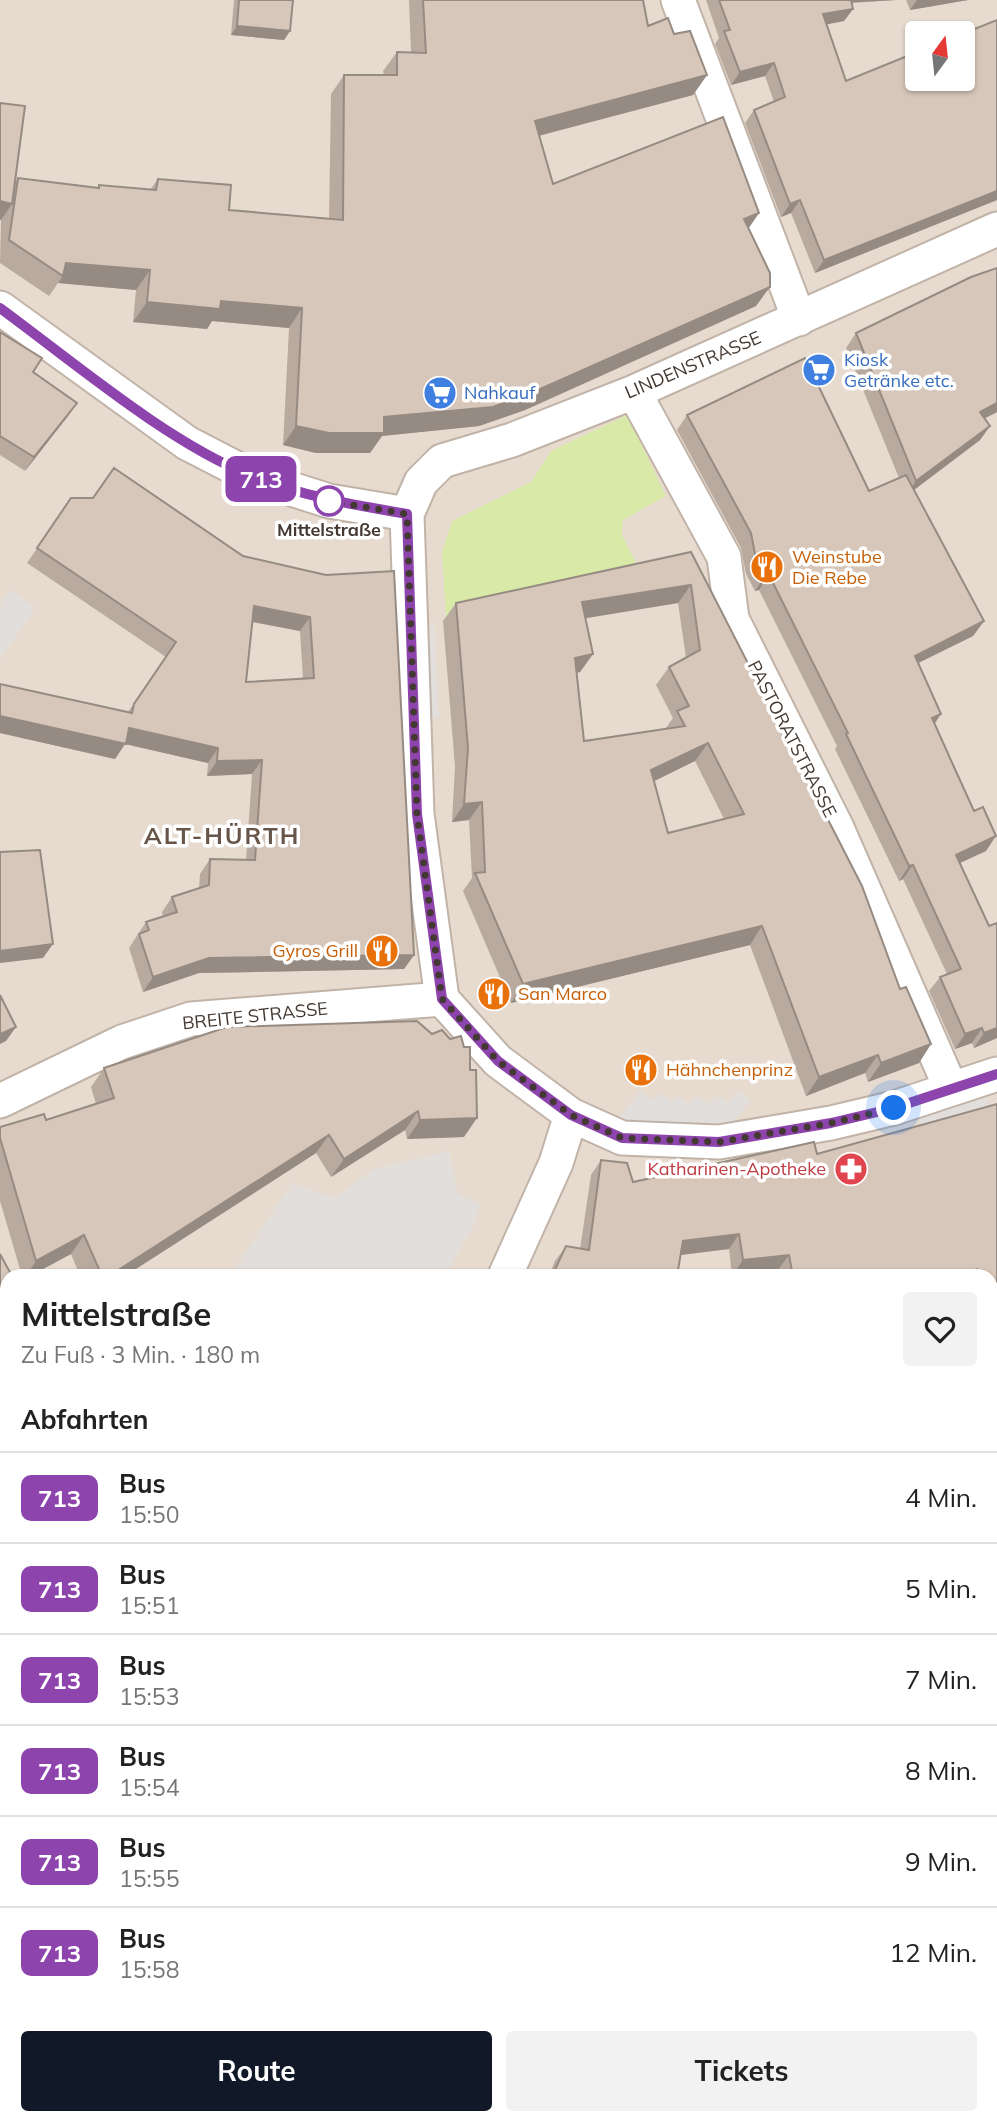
<!DOCTYPE html>
<html lang="de">
<head>
<meta charset="utf-8">
<style>
	:root { --surface:#fff; --page:#f2f2f2; --text:#222; --muted:#767676; --line:#e0e0e0; --accent:#111827 }
	body { margin:0; font-family:Mulish,sans-serif; background:var(--page); color:var(--text); height:100vh; display:flex; flex-direction:column; font-size:26px; white-space:nowrap }
	* { box-sizing:border-box; margin:0 }
	p { font-size:23px; color:var(--muted) }
	.icon { flex:none; width:38px; height:38px; fill:none; stroke:currentColor; stroke-width:2; stroke-linecap:round; stroke-linejoin:round }
	.map { position:relative; flex:1; overflow:hidden }
	.sheet { position:absolute; left:0px; top:1269px; width:998px; height:856px; display:flex; flex-direction:column; background:var(--surface); border-radius:21px 21px 0 0; box-shadow:0 2px 5px #0004 }
	.sheet>* { flex:none }
	.badge { padding:0 14px; border-radius:10px; font-size:24px; line-height:46px }
	.needle { width:46px; rotate:15deg }
	.fabs { position:absolute; left:905px; top:21px; display:grid; gap:14px }
	.fabs a { display:grid; place-items:center; width:70px; height:70px; border-radius:7px; background:var(--surface); box-shadow:0 2px 5px #0004; font-size:35px }
	.you { position:absolute; width:35px; height:35px; margin:-18px; border:5px solid #fff; border-radius:50%; background:#1a73e8; box-shadow:0 0 0 10px #1a73e833 }
	.map>.badge { position:absolute; translate:-50% -50%; box-shadow:0 0 0 4px #fff }
	h2 { padding:0 21px; font-size:26px; line-height:63px }
	.round { display:grid; place-items:center; flex:none; width:74px; height:74px; border-radius:7px; background:var(--page) }
	.overview { display:flex; align-items:center; justify-content:space-between; height:119px; padding:0 21px }
	h1 { font-size:33px; font-weight:700; line-height:52px }
	.primary-button { display:flex; gap:14px; margin-top:auto; padding:14px 21px }
	.primary-button a { flex:1; height:80px; border-radius:7px; background:var(--accent); color:#fff; font-size:28px; font-weight:700; line-height:80px; text-align:center }
	.primary-button a+a { background:var(--page); color:var(--text) }
	ul { padding:0; list-style:none }
	li { display:flex; align-items:center; gap:21px; height:91px; padding:0 21px; border-top:2px solid var(--line) }
	li div { flex:1 }
	li b { display:block; font-size:26px }
	li em { font-style:normal }
	li .badge { min-width:77px; font-weight:700; text-align:center }
	.map>svg:first-child { display:block }
	.residential { fill:#e7dbd0; fill-rule:evenodd }
	.education { fill:#ecdccb }
	.green { fill:#d9eaa8 }
	.parking { fill:#e2dedb }
	.lines { fill:none; stroke-linecap:round; stroke-linejoin:round }
	.street-casing { stroke:#c1b3a7; stroke-width:37 }
	.street { stroke:#fff; stroke-width:33 }
	.rail-casing { stroke:#939393; stroke-width:8 }
	.rail { stroke:#fff; stroke-width:5; stroke-dasharray:16; stroke-linecap:butt }
	.wall { fill:#b9aaa0; fill-rule:evenodd }
	.shaded-wall { fill:#968b82 }
	.building { fill:#d7c6ba; stroke:#968b82; stroke-width:2; fill-rule:evenodd }
	.line-casing { stroke:#fff; stroke-width:16 }
	.line { stroke:#8e44ad; stroke-width:10 }
	.walk { stroke:#443932; stroke-width:7; stroke-dasharray:0 12.6 }
	.stop-dot { fill:#fff; stroke:#8e44ad; stroke-width:3.5 }
	.labels { text-anchor:middle; stroke-width:7; stroke-linejoin:round; paint-order:stroke }
	.shop-label { font-size:18px; fill:#366cbe; stroke:#fff; text-anchor:start }
	.street-label { font-size:18px; fill:#443932; stroke:#fff }
	.stop-label { font-size:18px; font-weight:bold; fill:#443932; stroke:#fff }
	.food-label { font-size:18px; fill:#c56008; stroke:#fff; text-anchor:start }
	.health-label { font-size:18px; fill:#be3a42; stroke:#fff; text-anchor:end }
	.district-label { font-size:24px; font-weight:bold; letter-spacing:2px; fill:#675549; stroke:#fff }
</style>
</head>
<body>
<div class="map">
<svg width="997" height="2123" viewBox="0 0 997 2123">
	<rect width="100%" height="100%" fill="#f2eae2"/>
	<!-- residential -->
	<path class="residential" d="M0 0H997V1556L991 1559 990 1276H7V2118H205L198 2123H0ZM917 33H962V79H917Z"/>
	<!-- education -->
	<path class="education" d="M0 1543 7 1551V1902L0 1909Z"/>
	<!-- green -->
	<path class="green" d="M627 415 666 496 623 520 622 535 642 575 446 618 442 552 452 521 531 482 551 451Z
		M997 1658V1805L991 1810 990 1663Z
		M991 1869 997 1872V2123H407L414 2118H990Z"/>
	<!-- parking -->
	<path class="parking" d="M10 590 35 608 0 659V605Z
		M434 623 439 718H427L422 624Z
		M640 1091 653 1100 660 1093 672 1101 677 1095 690 1104 698 1095 708 1104 717 1095 728 1102 738 1091 751 1101 729 1125 690 1131 651 1127 618 1119Z
		M985 1094 989 1106 921 1124 918 1114Z
		M449 1151 458 1194 480 1204 473 1226 445 1276H230L292 1183 335 1198 374 1169Z"/>
	<g class="lines">
		<defs>
			<path id="street" d="M678 0 799 319
				M997 229 634 392 512 440 442 461 421 482 407 514 417 814 442 999 498 1061 571 1115 622 1138 719 1142 831 1123 894 1108 997 1074
				M0 308 187 443 251 476 329 501 407 514
				M634 392 724 557 732 619 837 828 951 1089
				M0 1101 122 1042 191 1019 442 999
				M505 1276 556 1163 571 1115
				M0 1495 7 1502
				M0 1969 7 1963"/>
		</defs>
		<!-- street casing -->
		<use href="#street" class="street-casing"/>
		<!-- street -->
		<use href="#street" class="street"/>
		<defs>
			<path id="rail" d="M990 1597 997 1593
				M302 2123 308 2118"/>
		</defs>
		<!-- rail casing -->
		<use href="#rail" class="rail-casing"/>
		<!-- rail -->
		<use href="#rail" class="rail"/>
	</g>
	<!-- wall -->
	<path class="wall" d="M234 0H293L290 31 284 40 231 35Z
		M409 0H643L648 26 674 34 707 75 693 95 539 136 553 184 759 213 748 229 756 306 525 410 479 426 382 436 370 453H316L283 445 289 328 212 321 207 329 133 322 136 290 58 283 49 296 0 263 1 220 15 182 18 178 97 188 99 185 150 190 158 179 229 210 329 219 331 94 344 75H384L383 71 397 52H411Z
		M706 0H896L852 3 853 9 844 21 826 24 846 81 997 20V200L815 273 791 213 781 217 745 123 754 110 774 102 765 76 731 85 715 44 719 38Z
		M906 0H968L910 10Z
		M0 332 68 416 25 471 0 455Z
		M856 333 997 412 985 418 990 426 980 440 914 490 984 621 973 636 918 663 934 723 986 851 959 863 989 926 997 923V1038L974 1048 972 1043 955 1049 929 991 940 977 947 974 903 879 899 881 835 749 837 746 759 590 755 591 746 574 741 548 677 430 687 415 869 491 899 478 846 348Z
		M71 498 243 556 326 575 414 955 404 969 199 973 143 992 129 948 146 922 163 916 162 912 172 897 199 888 200 874 210 859 246 860 252 774 207 776 208 763 125 744 115 759 0 733V684L128 712 166 657 27 563ZM252 622 300 631 303 679 246 682Z
		M691 552 900 989 931 1044 919 1063 868 1082 865 1073 806 1096 750 945 511 1003 463 891 472 878 469 820 452 822 455 766 443 621 456 603ZM678 603 686 658 669 667 656 685 673 718 665 729 584 741 577 673 580 672 593 654 585 618ZM695 761 724 819 668 833 654 781Z
		M417 1021 464 1137 407 1139 405 1130 331 1177 316 1153 125 1276H80L71 1254 30 1276H22L0 1201V1127L46 1120 96 1104 91 1087 104 1068Z
		M997 1104V1303L990 1306V1276H780L778 1270 732 1276 729 1249 680 1255 677 1276H549L555 1261 566 1246 580 1249 591 1175 601 1160 633 1182 817 1154Z
		M0 1542 7 1553V1836L0 1824Z"/>
	<!-- shaded-wall -->
	<path class="shaded-wall" d="M843 0H896L841 3Z
		M917 0H968L910 10Z
		M853 9 844 21 814 27 823 14Z
		M237 26 290 31 284 40 231 35Z
		M774 63 765 76 731 85 740 72Z
		M707 75 693 95 522 140 535 121Z
		M997 191V200L815 273 824 260Z
		M800 200 791 213 781 217 790 204Z
		M0 201 12 204 1 220H0Z
		M759 213 746 232 744 219Z
		M66 263 150 270 136 290 58 283 63 276Z
		M770 287 756 306 525 410 479 426 382 436 370 453H316L283 445 296 426 384 417Z
		M221 301 302 308 289 328 212 321 207 329 133 322 147 302Z
		M77 403 68 416 25 471 34 457Z
		M997 403V412L970 426 980 412Z
		M990 426 980 440 906 496 916 481Z
		M769 575 759 590 755 591 765 576Z
		M691 585 678 603 569 621 582 602Z
		M254 606 310 617 300 631 243 620Z
		M984 621 973 636 904 670 915 656Z
		M593 654 580 672 563 676 575 658Z
		M941 714 931 729 932 718Z
		M0 716 129 728 218 748 208 763 125 744 115 759 0 733Z
		M708 743 695 761 638 789 651 770Z
		M262 760 252 774 207 776 217 761Z
		M482 802 469 820 452 822 464 804Z
		M996 836 986 851 945 870 956 855Z
		M913 865 903 879 899 881 909 866Z
		M762 926 750 945 511 1003 523 984Z
		M53 944 43 958 0 963V951Z
		M414 955 404 969 199 973 143 992 153 977 209 958Z
		M16 1027 6 1041 0 1044V1034Z
		M982 1028 972 1043 955 1049 965 1034Z
		M997 1028V1038L974 1048 984 1033Z
		M931 1044 919 1063 868 1082 881 1063Z
		M878 1055 865 1073 806 1096 819 1077Z
		M418 1111 405 1130 331 1177 344 1159Z
		M477 1118 464 1137 407 1139 420 1120Z
		M329 1135 316 1153 125 1276H109Z
		M739 1234 729 1249 672 1256 683 1241Z
		M84 1235 71 1254 30 1276H26L36 1261Z
		M789 1255 778 1270 732 1276 743 1260Z
		M977 1269 973 1276H965Z
		M997 1293V1303L990 1306V1298L992 1296Z
		M7 1341V1351L0 1356V1346Z"/>
	<!-- building -->
	<path class="building" d="M239 0H293L290 31 237 26Z
		M423 0H643L648 26 668 18 674 34 690 31 707 75 535 121 553 184 723 117 759 213 744 219 770 273V287L538 390 493 407 384 417V433H329L296 426 302 308 221 301 220 309 147 302 150 270 66 263 63 276 9 240 18 178 99 188V185L156 190 158 179 231 185 229 210 343 220 344 75H397V52L426 53Z
		M719 0H851L853 9 823 14 846 81 917 52V79H962V34L997 20V191L824 260 800 200 790 204 754 110 785 97 774 63 740 72 724 31 730 30Z
		M0 103 25 106 12 204 0 201Z
		M997 268V403L980 412 990 426 916 481 856 333 971 277Z
		M0 332 42 358 33 372 77 403 34 457 0 436Z
		M805 358 869 491 906 475 984 621 915 656 941 714 932 718 954 767 974 811 983 807 996 836 956 855 989 926 997 923V1028L984 1033 982 1028 965 1034 940 977 961 969 913 865 909 866 846 734 848 733 769 575 765 576 756 559 751 533 687 415Z
		M114 468 243 556 326 575 394 571 414 955 209 958 153 977 139 934 149 930 146 922 177 912 172 897 209 885 210 859 255 860 262 760 217 761 218 748 129 728 126 744 0 716V684L132 713 134 704 176 642 37 548 71 498H93ZM254 606 310 617 314 678 246 682Z
		M691 552 862 886 900 989 906 987 931 1044 881 1063 878 1055 819 1077 762 926 523 984 475 873 485 872 482 802 464 804 468 748 456 603ZM691 585 700 650 669 667 689 706 677 711 685 726 584 741 575 658 593 654 582 602ZM708 743 744 814 668 833 651 770Z
		M40 850 53 944 0 951V852Z
		M0 995 16 1027 0 1034Z
		M417 1021 432 1034 442 1030 450 1039 461 1036 464 1047H470V1070H476L477 1118 420 1120 418 1111 344 1159 329 1135 109 1276H102L84 1235 36 1261 0 1138V1127L44 1114 46 1120 114 1098 104 1068 227 1027Z
		M997 1104V1293L992 1296 990 1293V1276H981L977 1269 965 1276H793L789 1255 743 1260 739 1234 683 1241 677 1276H552L566 1246 589 1250 601 1160 627 1163 633 1182 814 1142 817 1154Z
		M0 1254 12 1276H7V1341L0 1346Z
		M0 1542 7 1553V1772L0 1761Z
		M7 2046V2118H133L138 2123H0V2052Z"/>
	<g class="lines">
		<defs>
			<path id="line" d="M0 308C75 363 167 442 252 476 302 496 354 505 407 514L417 814 442 999 498 1061 571 1115 622 1138 719 1142 831 1123 894 1108 997 1074"/>
		</defs>
		<!-- line casing -->
		<use href="#line" class="line-casing"/>
		<!-- line -->
		<use href="#line" class="line"/>
		<!-- walk -->
		<path class="walk" d="M329 501 407 514 417 814 442 999 498 1061 571 1115 622 1138 719 1142 831 1123 894 1108"/>
	</g>
	<!-- icons -->
	<defs>
		<symbol id="supermarket-disc" viewBox="-11 -11 22 22"><circle r="9.5" fill="#3f7fe0" stroke="#fff"/><path d="M-6-5.5h2.5l.6 2H6L4.5 2H-2.5L-4.4-4H-6ZM-1.5 3.2a1.3 1.3 0 1 0 .1 0ZM3 3.2a1.3 1.3 0 1 0 .1 0Z" fill="#fff"/></symbol>
		<symbol id="restaurant-disc" viewBox="-11 -11 22 22"><circle r="9.5" fill="#e8710a" stroke="#fff"/><path d="M-5-6h1v4h1v-4h1v4h1v-4h1v5L-1.5 .5V6h-2V.5L-5-1ZM5-6V6H3V1.5H1.5Q1.5-4 5-6Z" fill="#fff"/></symbol>
		<symbol id="pharmacy-disc" viewBox="-11 -11 22 22"><circle r="9.5" fill="#e0444e" stroke="#fff"/><path d="M-2-6h4v4h4v4h-4v4h-4v-4h-4v-4h4Z" fill="#fff"/></symbol>
	</defs>
	<g fill-rule="evenodd">
		<use href="#supermarket-disc" x="800" y="351" width="38" height="38"/>
		<use href="#supermarket-disc" x="421" y="374" width="38" height="38"/>
		<use href="#restaurant-disc" x="748" y="548" width="38" height="38"/>
		<use href="#restaurant-disc" x="363" y="932" width="38" height="38"/>
		<use href="#restaurant-disc" x="475" y="975" width="38" height="38"/>
		<use href="#restaurant-disc" x="622" y="1051" width="38" height="38"/>
		<use href="#pharmacy-disc" x="832" y="1150" width="38" height="38"/>
	</g>
	<!-- markers -->
	<circle class="stop-dot" cx="329" cy="501" r="14"/>
	<g class="labels">
		<!-- shop labels -->
		<g class="shop-label">
			<text x="844" y="366">Kiosk<tspan x="844" dy="21">Getränke etc.</tspan></text>
			<text x="464" y="399">Nahkauf</text>
		</g>
		<!-- street labels -->
		<g class="street-label">
			<text transform="translate(693 365) rotate(-23)" y="6">LINDENSTRASSE</text>
			<text transform="translate(792 739) rotate(63)" y="6">PASTORATSTRASSE</text>
			<text transform="translate(255 1016) rotate(-6)" y="6">BREITE STRASSE</text>
		</g>
		<!-- stop labels -->
		<g class="stop-label">
			<text x="329" y="536">Mittelstraße</text>
		</g>
		<!-- food labels -->
		<g class="food-label">
			<text x="792" y="563">Weinstube<tspan x="792" dy="21">Die Rebe</tspan></text>
			<text x="358" y="957" text-anchor="end">Gyros Grill</text>
			<text x="518" y="1000">San Marco</text>
			<text x="666" y="1076">Hähnchenprinz</text>
		</g>
		<!-- health labels -->
		<g class="health-label">
			<text x="826" y="1175">Katharinen-Apotheke</text>
		</g>
		<!-- district labels -->
		<g class="district-label">
			<text x="222" y="844">ALT-HÜRTH</text>
		</g>
	</g>
</svg>
<div class="fabs">
<a><svg class="needle" viewBox="-14 -14 28 28"><path d="M0-13l5 13h-10z" fill="#e53935"/><path d="M0 13l5-13h-10z" fill="#767676"/></svg></a>
</div>
<div class="you" style="left:894px;top:1108px"></div>
<b class="badge" style="left:261px;top:479px;background:#8e44ad;color:#fff">713</b>
<section class="sheet">
<div class="overview"><div><h1>Mittelstraße</h1><p>Zu Fuß · 3 Min. · 180 m</p></div><a class="round"><svg class="icon" aria-label="heart" viewBox="0 0 24 24"><path d="M12 20l-8-8c-3-5 5-10 8-4 3-6 11-1 8 4z"/></svg></a></div>
<h2>Abfahrten</h2>
<ul>
<li><span class="badge" style="background:#8e44ad;color:#fff">713</span><div><b>Bus</b><p>15:50</p></div><em>4 Min.</em></li>
<li><span class="badge" style="background:#8e44ad;color:#fff">713</span><div><b>Bus</b><p>15:51</p></div><em>5 Min.</em></li>
<li><span class="badge" style="background:#8e44ad;color:#fff">713</span><div><b>Bus</b><p>15:53</p></div><em>7 Min.</em></li>
<li><span class="badge" style="background:#8e44ad;color:#fff">713</span><div><b>Bus</b><p>15:54</p></div><em>8 Min.</em></li>
<li><span class="badge" style="background:#8e44ad;color:#fff">713</span><div><b>Bus</b><p>15:55</p></div><em>9 Min.</em></li>
<li><span class="badge" style="background:#8e44ad;color:#fff">713</span><div><b>Bus</b><p>15:58</p></div><em>12 Min.</em></li>
</ul>
<div class="primary-button"><a>Route</a><a>Tickets</a></div>
</section>
</div>
</body>
</html>
